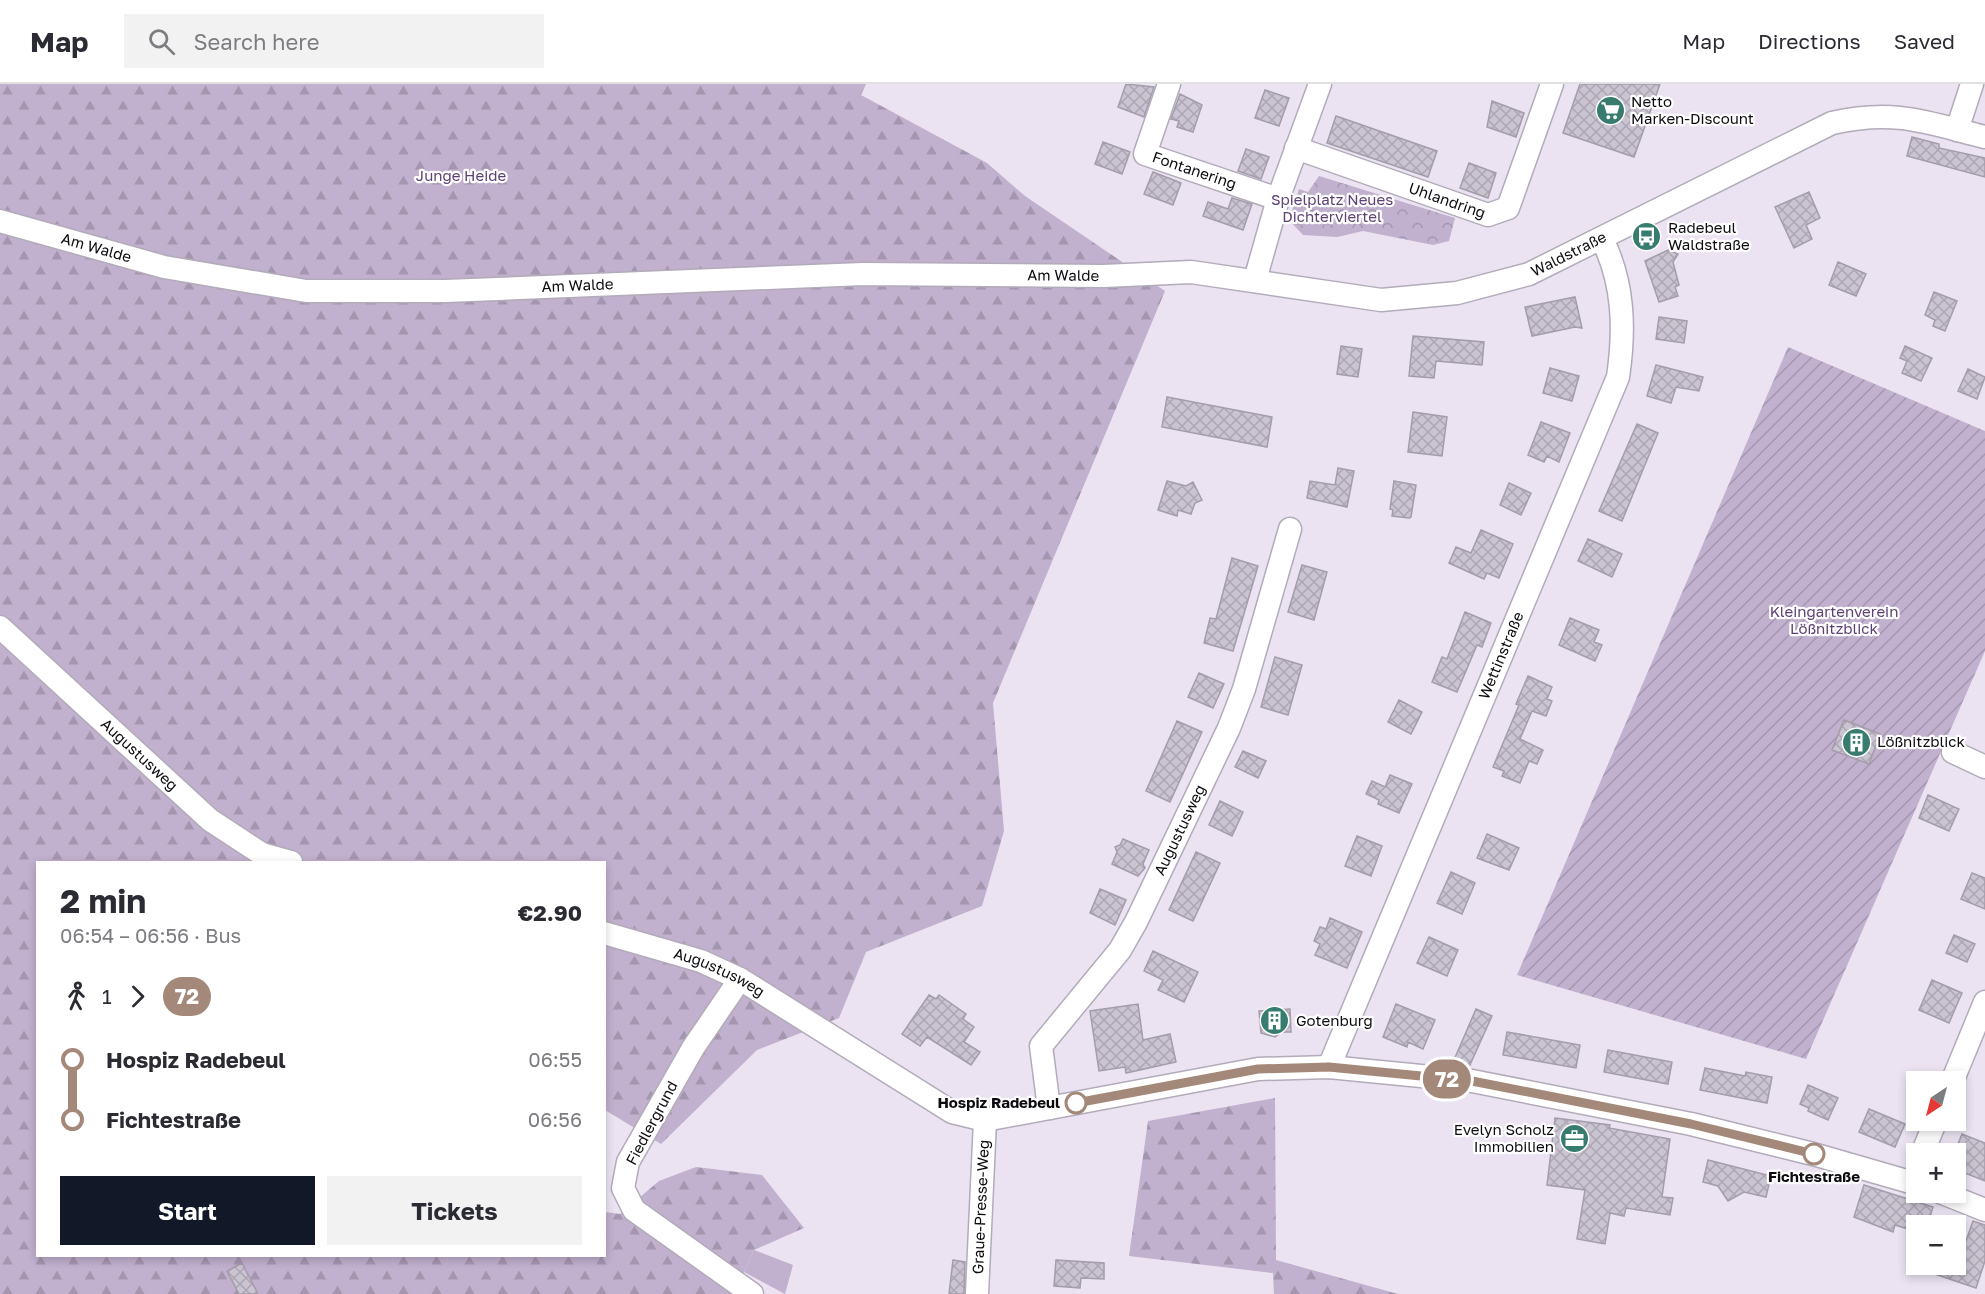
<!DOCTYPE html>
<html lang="en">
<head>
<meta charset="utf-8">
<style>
	:root { --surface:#fff; --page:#f2f2f3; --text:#2b2b33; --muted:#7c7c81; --line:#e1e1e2; --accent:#111827 }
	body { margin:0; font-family:"Golos Text",sans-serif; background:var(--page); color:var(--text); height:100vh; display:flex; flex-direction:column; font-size:22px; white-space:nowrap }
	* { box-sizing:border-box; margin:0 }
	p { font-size:20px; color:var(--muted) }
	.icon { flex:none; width:33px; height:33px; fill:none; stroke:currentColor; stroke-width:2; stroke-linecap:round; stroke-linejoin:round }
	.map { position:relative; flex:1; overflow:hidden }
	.details { position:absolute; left:36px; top:777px; width:570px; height:396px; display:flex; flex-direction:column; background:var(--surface); border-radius:0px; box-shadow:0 3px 9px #0003 }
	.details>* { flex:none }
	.badge { padding:0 12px; border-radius:20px; font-size:21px; line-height:39px }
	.needle { width:39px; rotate:216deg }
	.controls { position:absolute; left:1906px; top:987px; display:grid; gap:12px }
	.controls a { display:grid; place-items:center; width:60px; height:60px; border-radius:0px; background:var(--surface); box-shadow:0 3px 9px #0003; font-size:30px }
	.map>.badge { position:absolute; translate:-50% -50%; box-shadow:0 0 0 3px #fff }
	.legs { display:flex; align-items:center; gap:9px; height:66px; padding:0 24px; font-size:20px }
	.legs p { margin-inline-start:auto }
	.head { display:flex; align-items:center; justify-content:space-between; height:102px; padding:0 24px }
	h1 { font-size:33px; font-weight:700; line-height:45px }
	.cta { display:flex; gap:12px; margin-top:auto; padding:12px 24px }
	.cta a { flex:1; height:69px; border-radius:0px; background:var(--accent); color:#fff; font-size:24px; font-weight:700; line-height:69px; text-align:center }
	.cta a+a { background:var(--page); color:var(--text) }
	ul { padding:0 24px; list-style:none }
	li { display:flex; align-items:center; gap:21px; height:60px; font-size:22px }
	li i { display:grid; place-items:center; width:9px; height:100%; margin:0 8px; background:currentColor }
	li i::after { content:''; width:15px; height:15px; margin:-8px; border:4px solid; border-radius:50%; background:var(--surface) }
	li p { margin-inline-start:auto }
	li:first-child i { background:linear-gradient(#0000 50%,currentColor 0) }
	li:last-child i { background:linear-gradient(currentColor 50%,#0000 0) }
	header { display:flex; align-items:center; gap:36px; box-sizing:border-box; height:84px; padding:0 30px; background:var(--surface); border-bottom:2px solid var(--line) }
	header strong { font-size:28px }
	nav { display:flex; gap:33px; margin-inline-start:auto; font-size:21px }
	.search { width:420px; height:54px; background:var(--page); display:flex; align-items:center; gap:15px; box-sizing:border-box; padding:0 21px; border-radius:0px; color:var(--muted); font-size:22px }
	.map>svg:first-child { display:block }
	.forest { fill:url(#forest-firs) }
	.park { fill:url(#park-crowns) }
	.garden { fill:url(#garden-furrows) }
	.pitch { fill:#c1b0ce }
	.building { fill:url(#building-cross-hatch); stroke:#a39caa; stroke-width:1.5 }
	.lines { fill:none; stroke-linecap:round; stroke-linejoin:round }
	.minor-casing { stroke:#b2abb9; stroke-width:25 }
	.minor { stroke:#fff; stroke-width:22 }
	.line-1-casing { stroke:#fff; stroke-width:14 }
	.line-1 { stroke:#a4897a; stroke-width:9 }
	.stop-1-dot { fill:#fff; stroke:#a4897a; stroke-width:3 }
	.labels { text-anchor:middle; stroke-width:4.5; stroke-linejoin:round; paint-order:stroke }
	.poi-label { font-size:15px; fill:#0d0b0f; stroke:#fff; text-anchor:start }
	.street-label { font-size:15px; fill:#0d0b0f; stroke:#fff }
	.park-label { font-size:15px; fill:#5e4174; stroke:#fff }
	.stop-label { font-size:15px; font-weight:bold; fill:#0d0b0f; stroke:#fff; text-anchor:end }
</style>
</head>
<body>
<header>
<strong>Map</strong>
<div class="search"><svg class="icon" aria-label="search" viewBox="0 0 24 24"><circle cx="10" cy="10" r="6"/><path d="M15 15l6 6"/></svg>Search here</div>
<nav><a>Map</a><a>Directions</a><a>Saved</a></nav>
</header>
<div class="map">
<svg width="1985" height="1210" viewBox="0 0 1985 1210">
	<defs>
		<pattern id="forest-firs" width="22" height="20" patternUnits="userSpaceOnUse" patternTransform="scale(1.5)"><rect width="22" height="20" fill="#c1b0ce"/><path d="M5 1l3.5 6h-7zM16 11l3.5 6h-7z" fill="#a596b0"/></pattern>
		<pattern id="park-crowns" width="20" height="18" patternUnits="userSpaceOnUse" patternTransform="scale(1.5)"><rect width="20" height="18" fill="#c1b0ce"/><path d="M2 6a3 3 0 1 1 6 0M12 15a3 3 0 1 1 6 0" fill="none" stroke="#a596b0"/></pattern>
		<pattern id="garden-furrows" width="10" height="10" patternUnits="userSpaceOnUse" patternTransform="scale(1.5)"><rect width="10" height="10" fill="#c1b0ce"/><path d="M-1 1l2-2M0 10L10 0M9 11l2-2" fill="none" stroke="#a596b0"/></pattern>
		<pattern id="building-cross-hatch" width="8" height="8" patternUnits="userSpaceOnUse" patternTransform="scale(1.5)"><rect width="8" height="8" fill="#cac3d1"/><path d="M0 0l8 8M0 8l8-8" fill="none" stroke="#aca6b2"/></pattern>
	</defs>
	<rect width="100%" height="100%" fill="#ebe3f2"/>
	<!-- forest -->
	<path class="forest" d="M0 0H866L861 11 987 79 1025 112 1165 207 993 619 1004 747 982 822 866 868 839 934 757 966 661 1060 605 1026 604 778H38V1172H604L605 1128 620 1130 659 1097 696 1083 762 1091 804 1144 754 1166 734 1210H0Z
		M1275 1014 1276 1176 1398 1210H1274L1273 1189 1129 1172 1148 1037Z"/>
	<!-- park -->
	<path class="park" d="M1319 92 1455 134 1449 157 1433 161 1363 147 1337 153 1303 151 1289 136 1299 105 1308 108Z"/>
	<!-- garden -->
	<path class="garden" d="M1788 263 1985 347V567L1806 975 1517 891Z"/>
	<!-- pitch -->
	<path class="pitch" d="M754 1166 793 1181 785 1210 744 1188Z"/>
	<!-- building -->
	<path class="building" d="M1126 0 1154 3 1144 33 1118 23Z
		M1580 0H1660L1634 73 1563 49Z
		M1265 6 1289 14 1279 42 1255 34Z
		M1180 10 1202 21 1193 48 1177 43 1179 37 1171 35Z
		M1492 17 1524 29 1516 53 1487 43Z
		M1336 32 1437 67 1428 93 1327 59Z
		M1912 53 1939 60V64L1985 74V93L1907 72Z
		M1103 58 1130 68 1122 90 1095 80Z
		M1246 65 1269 73 1261 95 1238 87Z
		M1469 79 1496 89 1488 114 1460 104Z
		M1153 88 1181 99 1173 121 1144 110Z
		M1809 108 1820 134 1806 141 1812 155 1794 164 1775 123Z
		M1232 114 1252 120 1243 146 1203 132 1208 118 1228 125Z
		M1668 166 1678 170 1673 178 1679 201 1675 203 1678 212 1659 218 1645 177Z
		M1838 178 1866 190 1856 212 1829 201Z
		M1934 208 1957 217 1945 247 1933 242 1935 236 1925 231Z
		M1575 213 1582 244 1575 243 1532 252 1525 223Z
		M1659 233 1687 237 1684 259 1656 255Z
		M1413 252 1484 258 1482 281 1436 277 1434 294 1409 292Z
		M1341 262 1362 265 1358 293 1337 290Z
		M1905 262 1932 274 1921 297 1902 289 1907 277 1900 274Z
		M1656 281 1703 293 1699 307 1676 303 1671 319 1647 312Z
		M1550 284 1579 292 1572 317 1543 309Z
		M1968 285 1985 293 1977 315 1958 307Z
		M1167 313 1272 333 1267 363 1162 343Z
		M1413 328 1447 333 1442 372 1408 368Z
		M1541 338 1570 349 1559 378 1547 372 1544 378 1528 371Z
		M1637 340 1658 349 1622 437 1599 427Z
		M1338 384 1354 387 1347 423 1307 414 1310 397 1335 401Z
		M1167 397 1186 402 1193 398 1202 416 1195 419 1191 430 1178 426 1177 432 1158 426Z
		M1394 397 1416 401 1411 433 1409 434 1392 432 1393 426 1390 425Z
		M1509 399 1531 409 1521 431 1500 421Z
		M1481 446 1513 460 1499 494 1487 489 1484 495 1449 479 1456 463 1471 469Z
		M1588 455 1622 470 1612 493 1578 477Z
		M1232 474 1258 482 1233 567 1204 559 1210 534 1216 535Z
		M1302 481 1327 488 1314 536 1288 528Z
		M1465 528 1491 539 1482 563 1477 561 1457 608 1432 598 1442 573 1447 575Z
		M1570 534 1599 546 1594 558 1602 561 1595 577 1559 561Z
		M1275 573 1302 581 1288 631 1261 623Z
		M1199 589 1224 600 1213 624 1188 613Z
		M1528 592 1552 603 1547 615 1552 617 1546 632 1532 627 1520 655 1543 666 1537 680 1529 677 1520 699 1502 692 1504 687 1493 683 1519 621 1516 620Z
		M1399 616 1422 628 1411 650 1388 638Z
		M1844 636 1880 650 1869 680 1832 666Z
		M1177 637 1202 648 1170 718 1146 707Z
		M1243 667 1266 677 1258 694 1235 683Z
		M1390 691 1412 700 1399 729 1378 720 1379 716 1366 710 1372 697 1385 703Z
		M1928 711 1959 725 1949 747 1919 734Z
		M1220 717 1243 728 1232 752 1209 741Z
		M1487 750 1519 764 1509 786 1477 774Z
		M1357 752 1382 762 1371 792 1345 782Z
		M1123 755 1149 766 1143 780 1145 784 1138 792 1112 780 1117 768 1115 763 1120 761Z
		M1196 768 1220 779 1193 837 1169 826Z
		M1451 788 1475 799 1462 830 1437 819Z
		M1972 789 1985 794V825L1961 815Z
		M1100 805 1126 816 1115 841 1090 829Z
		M1330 834 1362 848 1347 884 1315 871 1320 860 1314 857 1320 843 1326 845Z
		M1954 851 1975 860 1967 878 1946 869Z
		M1429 853 1458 866 1447 892 1417 879Z
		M1153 867 1198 888 1184 918 1158 906 1163 896 1144 887Z
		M1932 896 1962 909 1949 939 1919 926Z
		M929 911 936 915 939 911 966 930 963 935 974 943 964 958 980 968 971 981 927 953 920 962 902 950Z
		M1138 920 1143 956 1170 950 1176 978 1126 989 1125 983 1099 987 1090 927Z
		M1396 920 1435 936 1423 965 1408 958 1407 963 1383 953Z
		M1290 925 1291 948H1282L1275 953 1261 949 1259 927Z
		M1476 925 1492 932 1469 983 1454 976Z
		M1507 948 1580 961 1576 984 1503 971Z
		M1608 966 1672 978 1668 1000 1604 988Z
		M1705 984 1745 992 1746 988 1772 993 1767 1019 1700 1006Z
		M1808 1001 1838 1014 1828 1036 1808 1027 1809 1024 1800 1020Z
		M1869 1025 1905 1040 1895 1063 1859 1048Z
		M1555 1034 1610 1041 1609 1044 1670 1055 1662 1113 1673 1114 1670 1131 1626 1124 1624 1132 1610 1129 1605 1160 1577 1155 1585 1106 1547 1101Z
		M1962 1050 1985 1059V1097L1960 1087 1962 1081 1956 1079V1065Z
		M1708 1076 1771 1092 1766 1113 1744 1108 1728 1117 1718 1102 1703 1098Z
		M1864 1101 1933 1123 1927 1142H1917V1148L1895 1141 1893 1148 1854 1133Z
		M1973 1137 1985 1141V1177L1976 1204 1914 1183V1180H1956V1173L1960 1174Z
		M953 1176 965 1178 964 1210H949Z
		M1056 1176 1104 1179V1195L1081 1194 1080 1204 1054 1202Z
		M242 1179 258 1210H239L227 1187Z"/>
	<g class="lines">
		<defs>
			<g id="minor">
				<path id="s1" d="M1169 0 1145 70 1278 115"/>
				<path d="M1957 46 1972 0"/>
				<path id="s2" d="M1296 64 1488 131 1508 124 1552 0"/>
				<path id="s3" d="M0 137 164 183 306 207H446L863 190 1104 192 1191 188 1381 216 1457 209 1529 190 1832 39C1895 25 1925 38 1985 53"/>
				<path d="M1255 196 1278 115 1320 0"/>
				<path id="s4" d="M0 543 210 736 262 770 291 778"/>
				<path d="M1953 668 1985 683"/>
				<path id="s5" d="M604 849 701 877 740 895 952 1028 985 1036 1258 985 1329 983 1472 997 1691 1040 1813 1070 1917 1100"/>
				<path d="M740 895 693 964 628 1078 623 1104 634 1126 752 1210"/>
				<path id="s6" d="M1329 983 1618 293C1625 245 1624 199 1602 155"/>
				<path d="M1952 998 1985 918"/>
				<path id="s7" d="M1049 1024 1041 962 1120 866 1136 838 1229 644 1244 605 1290 445"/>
				<path d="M1922 1070 1936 1036"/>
				<path d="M1940 1108 1985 1126"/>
				<path id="s8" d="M977 1210 985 1036"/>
			</g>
		</defs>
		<!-- minor casing -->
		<use href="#minor" class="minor-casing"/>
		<!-- minor -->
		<use href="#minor" class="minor"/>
	</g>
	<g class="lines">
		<defs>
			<path id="line-1" d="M1076 1019 1258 985 1329 983 1472 997 1691 1040 1814 1070"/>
		</defs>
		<!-- line-1 casing -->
		<use href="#line-1" class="line-1-casing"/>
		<!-- line-1 -->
		<use href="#line-1" class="line-1"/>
	</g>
	<!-- icons -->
	<defs>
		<symbol id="supermarket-disc" viewBox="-11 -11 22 22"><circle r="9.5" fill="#387c70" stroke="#fff"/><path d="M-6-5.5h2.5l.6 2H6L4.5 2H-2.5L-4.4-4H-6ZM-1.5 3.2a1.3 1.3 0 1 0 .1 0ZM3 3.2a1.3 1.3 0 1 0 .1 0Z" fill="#fff"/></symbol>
		<symbol id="bus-disc" viewBox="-11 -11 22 22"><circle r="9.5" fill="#387c70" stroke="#fff"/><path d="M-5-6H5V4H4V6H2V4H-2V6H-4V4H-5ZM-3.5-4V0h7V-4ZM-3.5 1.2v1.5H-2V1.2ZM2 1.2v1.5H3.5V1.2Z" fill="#fff"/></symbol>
		<symbol id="building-disc" viewBox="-11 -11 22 22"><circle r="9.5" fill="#387c70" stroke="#fff"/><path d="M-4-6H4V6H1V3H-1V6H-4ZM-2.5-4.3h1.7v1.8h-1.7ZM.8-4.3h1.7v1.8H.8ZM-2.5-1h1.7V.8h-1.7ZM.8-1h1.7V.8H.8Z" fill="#fff"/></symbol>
		<symbol id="office-disc" viewBox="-11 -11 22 22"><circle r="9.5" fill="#387c70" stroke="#fff"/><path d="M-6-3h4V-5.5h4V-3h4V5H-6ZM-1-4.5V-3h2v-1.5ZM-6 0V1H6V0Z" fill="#fff"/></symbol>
	</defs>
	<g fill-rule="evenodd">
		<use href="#supermarket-disc" x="1594" y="10" width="33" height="33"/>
		<use href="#bus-disc" x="1630" y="136" width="33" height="33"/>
		<use href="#building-disc" x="1840" y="642" width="33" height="33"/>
		<use href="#building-disc" x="1258" y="920" width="33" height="33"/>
		<use href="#office-disc" x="1558" y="1038" width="33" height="33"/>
	</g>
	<!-- markers -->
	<g class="stop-1-dot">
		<circle cx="1076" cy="1019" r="10"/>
		<circle cx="1814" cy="1070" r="10"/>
	</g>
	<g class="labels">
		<!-- poi labels -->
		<g class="poi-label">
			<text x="1631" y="23">Netto<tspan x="1631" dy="17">Marken-Discount</tspan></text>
			<text x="1668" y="149">Radebeul<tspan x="1668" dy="17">Waldstraße</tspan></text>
			<text x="1877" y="663">Lößnitzblick</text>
			<text x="1296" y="942">Gotenburg</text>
			<text x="1554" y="1051" text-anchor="end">Evelyn Scholz<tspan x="1554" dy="17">Immobilien</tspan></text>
		</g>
		<!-- street labels -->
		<g class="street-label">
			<text dy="5" stroke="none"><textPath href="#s1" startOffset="126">Fontanering</textPath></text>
			<text dy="5" stroke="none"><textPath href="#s2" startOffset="160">Uhlandring</textPath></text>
			<text dy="5" stroke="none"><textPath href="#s3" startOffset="100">Am Walde</textPath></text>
			<text dy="5" stroke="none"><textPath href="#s3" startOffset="1587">Waldstraße</textPath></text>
			<text dy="5" stroke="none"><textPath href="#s3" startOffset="1072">Am Walde</textPath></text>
			<text dy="5" stroke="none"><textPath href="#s3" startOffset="586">Am Walde</textPath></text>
			<text dy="5" stroke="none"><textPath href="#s6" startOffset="446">Wettinstraße</textPath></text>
			<text dy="5" stroke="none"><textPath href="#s4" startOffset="189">Augustusweg</textPath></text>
			<text dy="5" stroke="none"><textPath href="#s7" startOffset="321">Augustusweg</textPath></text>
			<text dy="5" stroke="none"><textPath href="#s5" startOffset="122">Augustusweg</textPath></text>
			<text transform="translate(652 1039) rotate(-62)" y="5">Fiedlergrund</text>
			<text dy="5" stroke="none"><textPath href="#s8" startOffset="87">Graue-Presse-Weg</textPath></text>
		</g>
		<!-- park labels -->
		<g class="park-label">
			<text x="461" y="97">Junge Heide</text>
			<text x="1332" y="121">Spielplatz Neues<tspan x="1332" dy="17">Dichterviertel</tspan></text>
			<text x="1834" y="533">Kleingartenverein<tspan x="1834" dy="17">Lößnitzblick</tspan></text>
		</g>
		<!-- stop labels -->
		<g class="stop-label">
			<text x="1060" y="1024">Hospiz Radebeul</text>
			<text x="1814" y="1098" text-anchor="middle">Fichtestraße</text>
		</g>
	</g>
</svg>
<div class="controls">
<a><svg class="needle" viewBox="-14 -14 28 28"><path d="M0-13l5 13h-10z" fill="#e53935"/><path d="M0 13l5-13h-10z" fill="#7c7c81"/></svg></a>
<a>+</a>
<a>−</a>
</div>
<b class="badge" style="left:1447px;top:995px;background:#a4897a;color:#fff">72</b>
<section class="details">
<div class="head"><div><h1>2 min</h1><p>06:54 – 06:56 · Bus</p></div><b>€2.90</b></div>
<div class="legs"><svg class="icon" aria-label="walk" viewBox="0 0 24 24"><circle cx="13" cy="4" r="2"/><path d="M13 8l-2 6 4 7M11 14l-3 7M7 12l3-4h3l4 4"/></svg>1<svg class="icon" aria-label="forward" viewBox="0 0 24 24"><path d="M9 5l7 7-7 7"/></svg><b class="badge" style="background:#a4897a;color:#fff">72</b></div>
<ul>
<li><i style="color:#a4897a"></i><b>Hospiz Radebeul</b><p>06:55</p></li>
<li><i style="color:#a4897a"></i><b>Fichtestraße</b><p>06:56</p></li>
</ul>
<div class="cta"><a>Start</a><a>Tickets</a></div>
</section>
</div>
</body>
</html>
